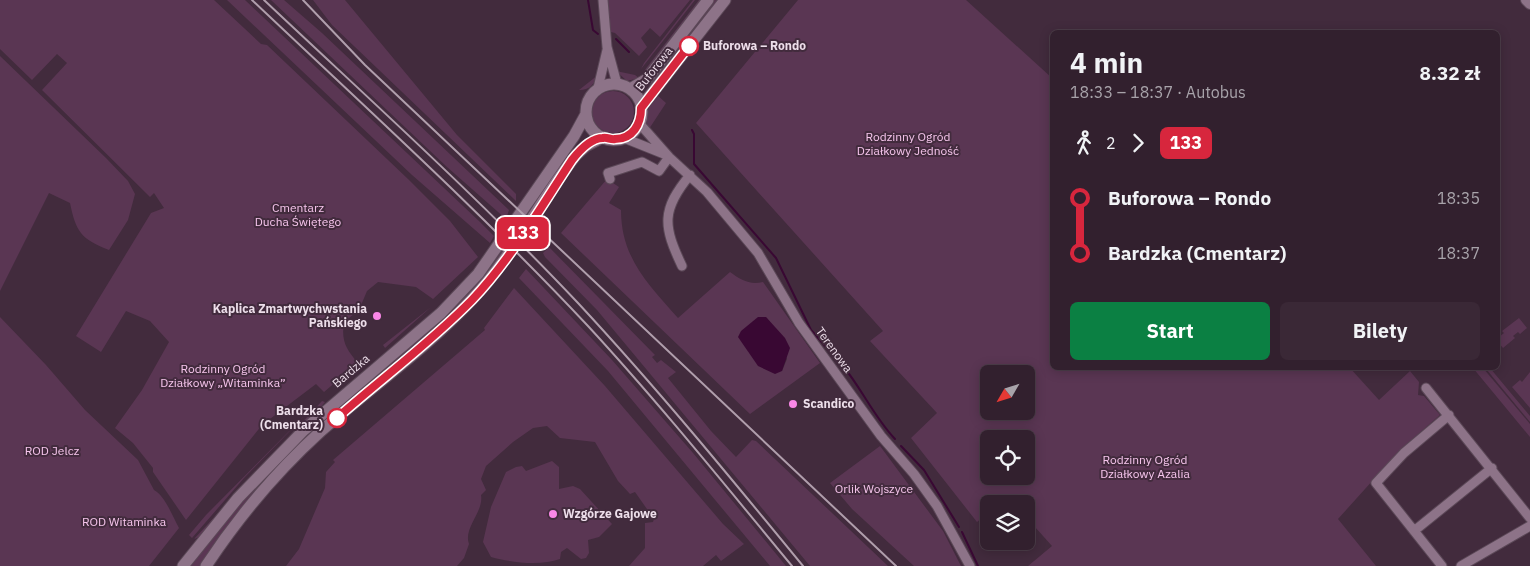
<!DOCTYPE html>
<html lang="pl">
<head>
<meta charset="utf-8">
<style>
	:root { --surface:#32202e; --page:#3a2836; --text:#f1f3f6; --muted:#a8a3aa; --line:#4d3e4a; --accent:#0b8043 }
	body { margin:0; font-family:"IBM Plex Sans",sans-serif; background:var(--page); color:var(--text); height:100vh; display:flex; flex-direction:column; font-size:19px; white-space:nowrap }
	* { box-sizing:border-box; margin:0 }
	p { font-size:16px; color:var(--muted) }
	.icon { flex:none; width:28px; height:28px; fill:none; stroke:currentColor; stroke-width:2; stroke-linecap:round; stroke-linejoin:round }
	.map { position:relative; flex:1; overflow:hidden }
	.drawer { position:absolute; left:1050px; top:30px; width:450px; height:340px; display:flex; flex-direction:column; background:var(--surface); border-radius:8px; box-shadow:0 2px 12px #0003,0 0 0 1px var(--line) }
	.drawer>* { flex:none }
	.badge { padding:0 10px; border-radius:8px; font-size:18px; line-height:32px }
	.needle { width:32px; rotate:231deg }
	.fabs { position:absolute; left:980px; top:365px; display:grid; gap:10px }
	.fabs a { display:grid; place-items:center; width:55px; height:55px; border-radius:8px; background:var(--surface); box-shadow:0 2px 12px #0003,0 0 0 1px var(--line); font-size:25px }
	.map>.badge { position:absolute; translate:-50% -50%; box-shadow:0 0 0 2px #fff }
	.legs { display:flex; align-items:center; gap:8px; height:55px; padding:0 20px; font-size:16px }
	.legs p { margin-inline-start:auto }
	.summary { display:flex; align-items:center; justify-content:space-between; height:85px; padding:0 20px }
	h1 { font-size:28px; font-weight:700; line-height:38px }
	.button { display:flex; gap:10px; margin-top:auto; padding:10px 20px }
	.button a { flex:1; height:58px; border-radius:8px; background:var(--accent); color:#fff; font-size:20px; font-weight:700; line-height:58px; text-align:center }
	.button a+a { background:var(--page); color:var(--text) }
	ul { padding:0 20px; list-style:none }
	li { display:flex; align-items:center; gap:18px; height:55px; font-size:19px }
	li i { display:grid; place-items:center; width:8px; height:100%; margin:0 6px; background:currentColor }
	li i::after { content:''; width:12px; height:12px; margin:-6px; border:4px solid; border-radius:50%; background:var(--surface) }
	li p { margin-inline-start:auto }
	li:first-child i { background:linear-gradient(#0000 50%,currentColor 0) }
	li:last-child i { background:linear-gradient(currentColor 50%,#0000 0) }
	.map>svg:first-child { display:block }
	.green { fill:#5a3653; fill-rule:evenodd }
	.water { fill:#390833 }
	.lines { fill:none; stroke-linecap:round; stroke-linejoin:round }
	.stream { stroke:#390833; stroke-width:2 }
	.minor-casing { stroke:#5b4857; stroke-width:11 }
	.tertiary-casing { stroke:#5b4857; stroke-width:12 }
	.secondary-casing { stroke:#5b4857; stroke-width:13 }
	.minor { stroke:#8d7388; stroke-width:9 }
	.tertiary { stroke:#8d7388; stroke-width:10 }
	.secondary { stroke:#8d7388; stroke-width:11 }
	.rail { stroke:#b09eac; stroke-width:2 }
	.line-1-casing { stroke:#fff; stroke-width:11 }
	.line-1 { stroke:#d7263d; stroke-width:8 }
	.stop-1-dot { fill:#fff; stroke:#d7263d; stroke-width:2.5 }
	.poi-dot { fill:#fa87e7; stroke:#422b3d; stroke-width:2 }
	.labels { text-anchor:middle; stroke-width:4; stroke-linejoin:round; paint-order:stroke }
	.stop-label { font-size:12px; font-weight:bold; fill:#eddeea; stroke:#422b3d; text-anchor:start }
	.street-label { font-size:12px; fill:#eddeea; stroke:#422b3d }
	.park-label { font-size:12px; fill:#f6c5ec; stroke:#422b3d }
	.poi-label { font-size:12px; font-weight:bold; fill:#eddeea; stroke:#422b3d; text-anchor:start }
</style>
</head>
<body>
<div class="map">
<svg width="1530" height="566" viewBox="0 0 1530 566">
	<rect width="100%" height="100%" fill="#422b3d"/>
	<!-- green -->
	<path class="green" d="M0 0H214L261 44 267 45 408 179 450 221 478 257 433 299 416 287 378 282 367 291 359 310 344 322C341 341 346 349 358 363L324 392 316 384 262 425 186 520 153 472V468L133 443 115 428 142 390 169 342 150 321 126 311 101 352 76 336 151 213 164 208 154 193 150 197 42 90 67 63 57 54 32 80 0 49Z
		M227 0H245L480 222 494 236 490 243 412 175Z
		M271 0H284L322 33 509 210 506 219 447 167Z
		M313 0H345L457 135 516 194V201L332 25Z
		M606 0H690L660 37 650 28 641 38 647 47 639 56 615 33 611 32Z
		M693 0H695L641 69 644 63Z
		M699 0H702L646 73 644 71Z
		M714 0H719L655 81 653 79Z
		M798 0H966L1052 78V368H1350L1379 400 1410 371 1419 382 1418 395 1424 396 1440 415 1401 449 1338 519 1376 566H1028L1052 546 1026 517V504H1014L1006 496 997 504H989V512L977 522 911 438 937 413 870 341 883 331 696 123ZM989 374H1026V411H989ZM989 439H1026V476H989Z
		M0 56 106 158 128 181 135 194 128 220 109 250C81 239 76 232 70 203L49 193 0 291Z
		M616 71 635 75 639 78 627 81Z
		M598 75C594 84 590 90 579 90Z
		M592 112a21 21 0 1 1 42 0a21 21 0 1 1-42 0Z
		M656 94 666 103 649 129C643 117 649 105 656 94Z
		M607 179 619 187 609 203 621 210C621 258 648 284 678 318L730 272C741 280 749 285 763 282L820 363 750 414 561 233ZM766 317 777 331 787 359 782 371Z
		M504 246 506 249 484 278 451 313 450 311 482 276Z
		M549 247 655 355 652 357 657 363 661 360 676 372 668 378 711 431 736 457 752 440 756 441 888 566H810L597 310 545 257 543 253Z
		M526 269 612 360 693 453 786 566H770L608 371 519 278Z
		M514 288 605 386 723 524 744 544 721 561 716 555 703 566H629L645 548V523L653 522 654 519 635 492 630 494 618 481 595 442 560 438 547 426 533 428 513 442 486 466 481 479 486 490 481 495C484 512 463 528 469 544L464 558 457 566H286L299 549 325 488 326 472 335 462 333 460 485 330 484 328Z
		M431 307 385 348 383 345Z
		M0 317 46 365 85 410 138 460 154 490C165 496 173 517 179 528L149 566H0Z
		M1519 318 1527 328 1520 334 1518 332 1513 336 1515 338 1503 348 1498 342V336L1499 337 1504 333 1502 331Z
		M439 322 431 332 385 370 384 368Z
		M1473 368H1483L1530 424V437Z
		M1490 368 1530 416V422L1487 370Z
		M1530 372V408L1512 387 1520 380 1522 382Z
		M377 374 379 376 206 556 200 566H191L243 499 315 427Z
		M320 400 244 478 192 538 189 535 206 515Z
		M322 401 325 402 314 415 257 470 199 537 194 539Z
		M880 446 943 531 961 566H914L852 509 830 483Z
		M552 461 559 467V489L573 486 580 489 612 524 599 537 588 540 589 553 586 558 581 559 567 548 561 552 560 559C541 566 513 563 491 557L483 542 491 507 506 472 516 467 522 466 526 471Z"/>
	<!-- water -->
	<path class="water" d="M758 317H766L785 338 790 348 782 371 775 374 758 366 738 337 741 331Z"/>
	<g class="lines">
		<!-- stream -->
		<path class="stream" d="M588 0 593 30 598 34
			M616 39 629 52
			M692 130 694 134V164L776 258 811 330 837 359
			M843 366C862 389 874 417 895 439
			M901 446 924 470 959 527
			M962 532 978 566"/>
		<defs>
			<path id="minor" d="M603 0 607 47 617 84
				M598 88 607 50
				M639 123 669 157 707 192 758 253 799 323 881 436 914 474 937 506 970 566
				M624 138 664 154
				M610 179 608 173 642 162 659 171 669 157
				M682 266C663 226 661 210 690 175
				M1426 388 1530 518
				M1414 531 1492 468
				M1442 566 1376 483 1404 453 1449 415
				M1461 566 1530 526"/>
			<path id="tertiary" d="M1526 0 1530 4"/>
			<path id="secondary" d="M586 112a28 28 0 1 1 56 0a28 28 0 1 1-56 0Z
				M630 89 647 79 708 0
				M641 107 725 0
				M183 566 238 498 304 430 441 313 478 274 574 136 586 114
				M206 566C239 516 277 471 321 431 371 387 427 348 472 299 513 256 539 201 576 155L586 146 603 137"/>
		</defs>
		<!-- minor casing -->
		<use href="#minor" class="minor-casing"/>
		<!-- tertiary casing -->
		<use href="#tertiary" class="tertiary-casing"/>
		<!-- secondary casing -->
		<use href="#secondary" class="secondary-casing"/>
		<!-- minor -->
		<use href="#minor" class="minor"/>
		<!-- tertiary -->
		<use href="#tertiary" class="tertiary"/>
		<!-- secondary -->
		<use href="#secondary" class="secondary"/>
		<!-- rail -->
		<path class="rail" d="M252 0C365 107 481 212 588 326 659 403 725 485 792 566
			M264 0C370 100 478 197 578 303 657 388 730 477 803 566
			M303 0 365 65 896 566"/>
	</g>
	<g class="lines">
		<defs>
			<path id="line-1" d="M337 418C381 379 430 343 472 300 511 259 541 207 572 160 579 151 591 138 603 138 607 137 611 140 615 139 633 139 641 124 641 108L689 46"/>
		</defs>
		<!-- line-1 casing -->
		<use href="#line-1" class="line-1-casing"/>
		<!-- line-1 -->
		<use href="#line-1" class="line-1"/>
	</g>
	<!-- markers -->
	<g class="stop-1-dot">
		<circle cx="689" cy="46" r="9"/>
		<circle cx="337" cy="418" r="9"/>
	</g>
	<g class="poi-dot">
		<circle cx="377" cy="316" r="5"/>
		<circle cx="793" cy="404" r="5"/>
		<circle cx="553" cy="514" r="5"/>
	</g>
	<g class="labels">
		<!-- stop labels -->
		<g class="stop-label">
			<text x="703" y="50">Buforowa – Rondo</text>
			<text x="323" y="415" text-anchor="end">Bardzka<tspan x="323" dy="14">(Cmentarz)</tspan></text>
		</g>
		<!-- street labels -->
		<g class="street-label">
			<text transform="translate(654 69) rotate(-52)" y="4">Buforowa</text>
			<text transform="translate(834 350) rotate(54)" y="4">Terenowa</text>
			<text transform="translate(351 371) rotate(-40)" y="4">Bardzka</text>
		</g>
		<!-- park labels -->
		<g class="park-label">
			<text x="908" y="141">Rodzinny Ogród<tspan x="908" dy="14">Działkowy Jedność</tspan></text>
			<text x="298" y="212">Cmentarz<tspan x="298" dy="14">Ducha Świętego</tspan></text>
			<text x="223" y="373">Rodzinny Ogród<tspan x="223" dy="14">Działkowy „Witaminka”</tspan></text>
			<text x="52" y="455">ROD Jelcz</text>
			<text x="1145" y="464">Rodzinny Ogród<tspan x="1145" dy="14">Działkowy Azalia</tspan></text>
			<text x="874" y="493">Orlik Wojszyce</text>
			<text x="124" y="526">ROD Witaminka</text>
		</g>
		<!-- poi labels -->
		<g class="poi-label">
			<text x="367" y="313" text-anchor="end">Kaplica Zmartwychwstania<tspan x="367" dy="14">Pańskiego</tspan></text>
			<text x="803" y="408">Scandico</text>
			<text x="563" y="518">Wzgórze Gajowe</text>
		</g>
	</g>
</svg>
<div class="fabs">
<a><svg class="needle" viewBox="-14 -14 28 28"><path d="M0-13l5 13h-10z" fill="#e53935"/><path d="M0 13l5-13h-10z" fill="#a8a3aa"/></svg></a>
<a><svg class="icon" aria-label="locate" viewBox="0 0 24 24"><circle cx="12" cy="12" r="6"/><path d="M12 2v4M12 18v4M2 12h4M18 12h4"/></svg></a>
<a><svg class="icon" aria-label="layers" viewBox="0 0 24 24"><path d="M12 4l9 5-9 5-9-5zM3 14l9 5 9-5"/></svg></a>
</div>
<b class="badge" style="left:523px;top:233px;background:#d7263d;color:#fff">133</b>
<section class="drawer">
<div class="summary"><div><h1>4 min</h1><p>18:33 – 18:37 · Autobus</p></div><b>8.32 zł</b></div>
<div class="legs"><svg class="icon" aria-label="walk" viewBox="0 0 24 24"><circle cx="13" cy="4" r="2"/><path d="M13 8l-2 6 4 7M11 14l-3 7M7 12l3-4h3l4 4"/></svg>2<svg class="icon" aria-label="forward" viewBox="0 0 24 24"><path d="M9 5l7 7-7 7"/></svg><b class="badge" style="background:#d7263d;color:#fff">133</b></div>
<ul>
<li><i style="color:#d7263d"></i><b>Buforowa – Rondo</b><p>18:35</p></li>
<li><i style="color:#d7263d"></i><b>Bardzka (Cmentarz)</b><p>18:37</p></li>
</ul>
<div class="button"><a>Start</a><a>Bilety</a></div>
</section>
</div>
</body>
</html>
